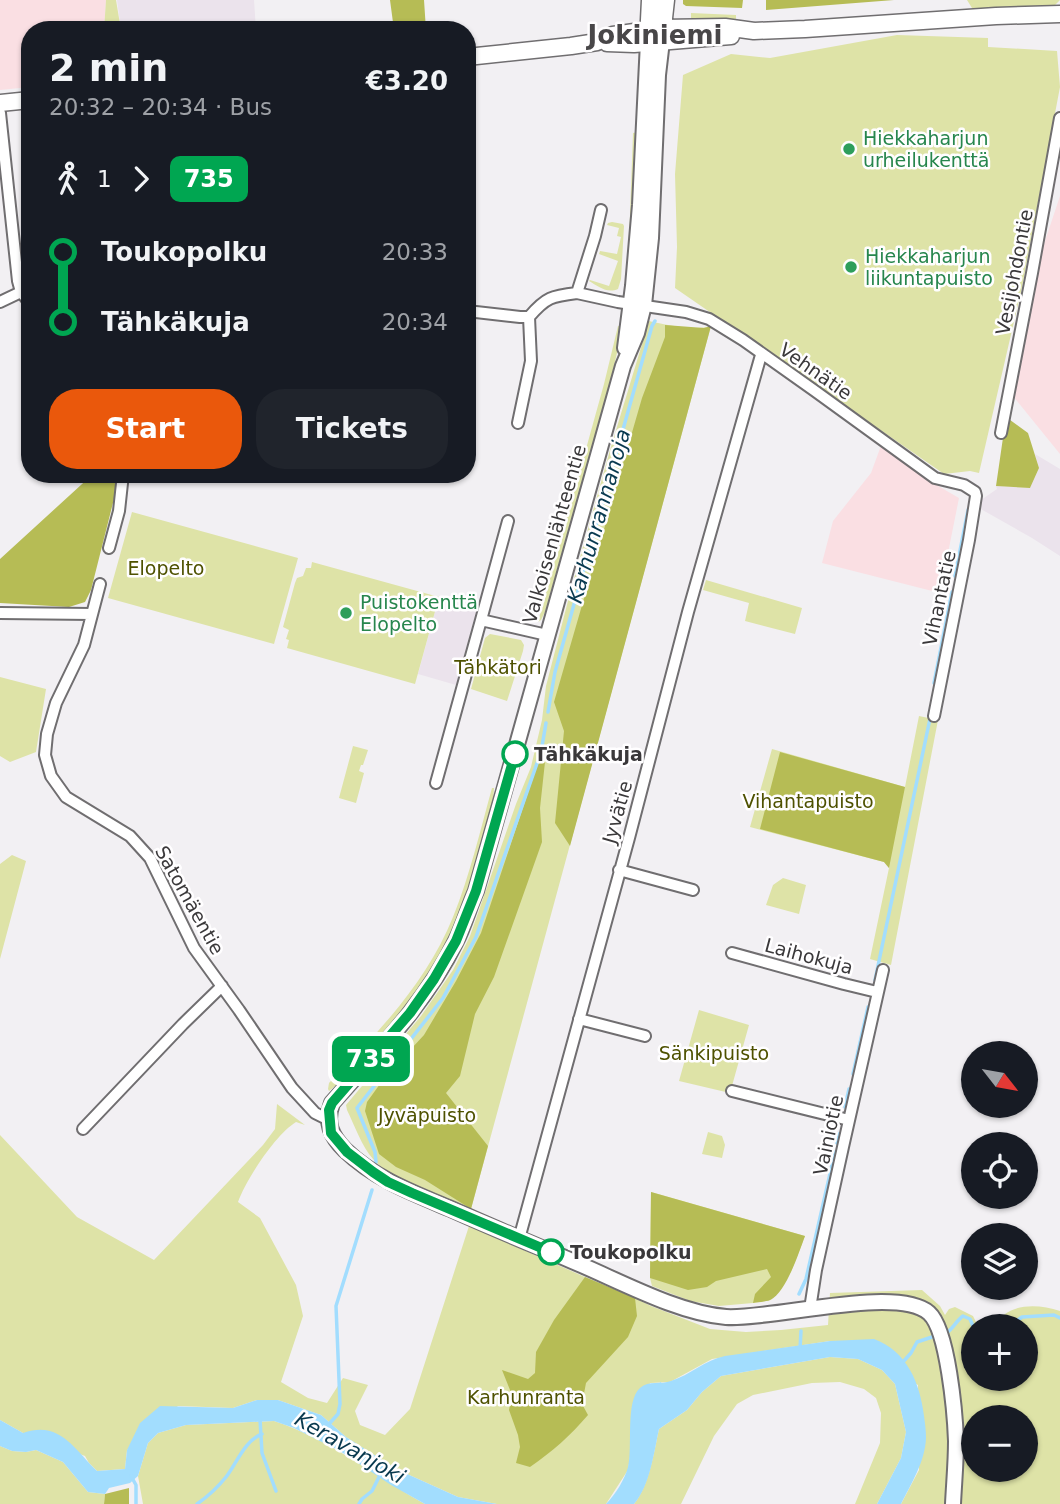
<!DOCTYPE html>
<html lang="en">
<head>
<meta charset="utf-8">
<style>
	:root { --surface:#171b24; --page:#20242c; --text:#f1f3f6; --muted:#9ea1a6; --accent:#ea580c }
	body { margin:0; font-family:"DejaVu Sans",sans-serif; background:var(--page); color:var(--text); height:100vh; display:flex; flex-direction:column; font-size:26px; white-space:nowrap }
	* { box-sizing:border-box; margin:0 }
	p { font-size:23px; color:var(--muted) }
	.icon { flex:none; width:38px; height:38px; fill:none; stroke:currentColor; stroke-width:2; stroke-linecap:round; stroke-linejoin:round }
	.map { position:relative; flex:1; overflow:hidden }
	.details { position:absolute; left:21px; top:21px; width:455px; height:462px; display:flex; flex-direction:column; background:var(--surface); border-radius:28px; box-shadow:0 2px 5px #0004 }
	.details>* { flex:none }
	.badge { padding:0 14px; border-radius:10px; font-size:24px; line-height:46px }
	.needle { width:46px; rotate:121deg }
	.controls { position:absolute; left:961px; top:1041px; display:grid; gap:14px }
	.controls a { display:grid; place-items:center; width:77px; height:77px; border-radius:50%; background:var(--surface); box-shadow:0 2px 5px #0004; font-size:35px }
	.map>.badge { position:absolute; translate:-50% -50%; box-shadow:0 0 0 4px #fff }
	.legs { display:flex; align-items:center; gap:10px; height:77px; padding:0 28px; font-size:23px }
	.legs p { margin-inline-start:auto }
	.head { display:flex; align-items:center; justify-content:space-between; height:119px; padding:0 28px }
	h1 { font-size:38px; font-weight:600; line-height:52px }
	.primary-button { display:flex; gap:14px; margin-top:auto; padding:14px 28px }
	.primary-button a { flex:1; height:80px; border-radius:28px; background:var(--accent); color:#fff; font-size:28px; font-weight:600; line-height:80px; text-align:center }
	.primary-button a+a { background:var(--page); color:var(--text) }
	ul { padding:0 28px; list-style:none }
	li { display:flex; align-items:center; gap:24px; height:70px; font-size:26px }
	li i { display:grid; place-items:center; width:10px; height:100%; margin:0 9px; background:currentColor }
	li i::after { content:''; width:18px; height:18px; margin:-9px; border:5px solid; border-radius:50%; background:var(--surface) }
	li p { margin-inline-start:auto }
	li:first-child i { background:linear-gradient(#0000 50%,currentColor 0) }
	li:last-child i { background:linear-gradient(currentColor 50%,#0000 0) }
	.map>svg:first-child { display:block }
	.built { fill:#ebe3ec }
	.education { fill:#fadfe3 }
	.green { fill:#dee3a7; fill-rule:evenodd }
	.forest { fill:#b6bc55 }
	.water { fill:#a2ddfe }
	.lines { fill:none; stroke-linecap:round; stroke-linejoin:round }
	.stream { stroke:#a2ddfe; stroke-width:3.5 }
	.minor-casing { stroke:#706e70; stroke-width:14 }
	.tertiary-casing { stroke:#706e70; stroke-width:18 }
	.secondary-casing { stroke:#706e70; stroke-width:19 }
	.minor { stroke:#fff; stroke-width:10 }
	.tertiary { stroke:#fff; stroke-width:14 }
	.secondary { stroke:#fff; stroke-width:16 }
	.line-1-casing { stroke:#fff; stroke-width:16 }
	.line-1 { stroke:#00a651; stroke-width:10 }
	.leisure-dot { fill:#2e9e5b; stroke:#fffeff; stroke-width:2.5 }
	.stop-1-dot { fill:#fff; stroke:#00a651; stroke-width:3.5 }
	.labels { text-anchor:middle; stroke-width:5; stroke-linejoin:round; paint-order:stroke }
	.leisure-label { font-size:19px; fill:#27864d; stroke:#fffeff; text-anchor:start }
	.street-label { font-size:19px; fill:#3a383a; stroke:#fffeff }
	.park-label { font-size:19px; fill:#4e5100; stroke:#fffeff }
	.stop-label { font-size:19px; font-weight:bold; fill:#3a383a; stroke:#fffeff; text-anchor:start }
	.water-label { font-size:21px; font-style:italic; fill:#08394f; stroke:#fffeff }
	.district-label { font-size:26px; font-weight:bold; fill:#484648; stroke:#fffeff }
</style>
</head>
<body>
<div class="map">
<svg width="1060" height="1504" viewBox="0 0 1060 1504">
	<rect width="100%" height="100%" fill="#f2f0f3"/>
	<!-- built -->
	<path class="built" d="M117 0H254L256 30H121Z
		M1035 454 1060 469V556L1032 538 979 508 981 500 997 489 996 486 1030 488 1039 468Z
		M439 597 477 608 456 685 418 674Z"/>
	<!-- education -->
	<path class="education" d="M0 0H106L104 30H30V87L0 90Z
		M1060 196V454L1013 396 1041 253Z
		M882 443 933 483 959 498 940 593 822 563 833 521 871 473Z"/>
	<!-- green -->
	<path class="green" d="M106 0H116L121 30H104Z
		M967 0H1060L1053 7 993 11 972 8Z
		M691 13 736 15V20L691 21Z
		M897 35 988 38V47L1057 51 1060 87 1022 287 979 473 970 471 944 474 675 288 677 247 675 174 683 75 731 54 770 58Z
		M638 132 629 282 626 281 629 242 633 133Z
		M612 222 623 224 624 226 621 279 618 289C607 294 598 286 589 281L590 280 609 286 618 261 599 254 600 251 617 254 621 237 617 236 619 228 607 225 608 223Z
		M649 321C666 325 695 331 711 326L471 1209C442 1198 393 1182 373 1159 362 1147 354 1124 347 1110L346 1105 421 1016 453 970 470 936 516 804 531 767 542 720 546 686 569 597 610 450Z
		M618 326 623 327 610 383 545 612 541 620 538 622 604 384Z
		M132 512 298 558 274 644 108 598Z
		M312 562 439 597 415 684 287 648 289 640 286 639 289 630 283 627 295 583 297 578 303 576 306 568H311Z
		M706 580 802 608 795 634 745 621 749 603 703 590Z
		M490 634 521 640 524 645 523 651 507 701 471 689 485 638Z
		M0 677 46 689 36 752 10 762 0 756Z
		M919 716 938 720 891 965 870 959 889 868 884 862 750 827 772 749 905 787Z
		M353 746 368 750 363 765H361L359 771 364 773 356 803 339 798Z
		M492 788H494L493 803 474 877 446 948 426 981 388 1030 339 1083 329 1091 328 1089 329 1083C377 1034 427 982 453 917 470 875 480 831 492 788Z
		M12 855 26 861 0 959V864Z
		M783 878 806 885 799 914 766 905 773 885Z
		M699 1010 749 1025 730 1093 679 1081Z
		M277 1104 305 1125 296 1122C275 1135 246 1180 238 1202L260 1218 296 1285 303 1316 281 1382 308 1398 327 1403 343 1378 368 1385 355 1411 360 1425 385 1435 410 1409 469 1226 585 1277 635 1298 651 1306 710 1329 746 1332 781 1330 828 1325 830 1293 922 1290 940 1306 945 1315 949 1309 955 1307 973 1316 978 1326H973V1379H1026V1326H994C1008 1303 1036 1303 1060 1311V1504H901L919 1470 918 1385 830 1341 712 1359 670 1382 650 1383 631 1450 628 1470 606 1504H497L458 1497 396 1469 346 1437 321 1415 278 1400H257L233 1408 178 1406 127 1450 125 1469 97 1471 89 1463 85 1456 23 1433 0 1420V1135L77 1217 154 1260 263 1145 275 1129ZM973 1418H1026V1470H973Z
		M708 1132 722 1136 725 1145 722 1158 702 1154Z
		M651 1192 805 1236 791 1272 771 1300 753 1303 719 1306 690 1301 652 1286 650 1278Z
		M830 1357 858 1359 882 1370 895 1384 906 1432 901 1458 877 1504H855L880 1443 881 1413 876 1398 864 1389 840 1382 812 1383 753 1395 737 1404 714 1436 681 1504H634C649 1486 654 1452 659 1429L687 1410 702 1392 721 1376Z
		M274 1421C329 1439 375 1476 425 1504H143L138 1476 148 1443 158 1433 186 1425Z
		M0 1446 12 1451 26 1452 36 1450 63 1462 88 1492 105 1494 104 1504H0Z"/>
	<!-- forest -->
	<path class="forest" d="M390 0H424L426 30H394Z
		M683 0H743L742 8 686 6 683 4Z
		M766 0H894L766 10Z
		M665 325 704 328 711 326 570 846 555 823 564 731 554 702 642 398 665 337Z
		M1006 417 1028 433 1039 468 1030 488 996 486Z
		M93 474H115L117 487 91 590 85 602 69 607 0 603V559Z
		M780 752 905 787 889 868 884 862 760 829Z
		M545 762 540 808 542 842 494 977 475 1014 460 1076 446 1093 488 1146 471 1209 425 1180 396 1167 379 1154 365 1111 367 1102 385 1077 424 1035 456 981 481 933 538 763Z
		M651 1192 805 1236C799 1252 786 1293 770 1300 765 1302 758 1302 753 1303L755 1294 771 1277 767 1269 716 1281 707 1287 688 1290 650 1278Z
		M585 1277 635 1298 637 1316 628 1337 586 1383 582 1404 588 1415C571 1435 552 1452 530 1467L516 1463 520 1447 518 1435 509 1410 511 1399 510 1390 502 1370 528 1379 535 1373 536 1352 554 1320Z
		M129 1488V1504H104L105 1494Z"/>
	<!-- water -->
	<path class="water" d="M874 1339C907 1351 920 1383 924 1416 925 1423 926 1431 926 1438 925 1462 911 1484 901 1504H877L901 1458 906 1432 895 1384 882 1370 858 1359 830 1357 721 1376 702 1392 687 1410 659 1429C654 1452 650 1486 634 1504H606C615 1495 625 1479 628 1467 633 1447 625 1401 640 1388 649 1380 661 1385 671 1381 690 1375 705 1360 725 1356L830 1341Z
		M257 1400H278L321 1415 346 1437 396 1469 458 1497 497 1504H425L391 1485 340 1451 294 1428 274 1421 186 1425 158 1433 148 1443 138 1476 130 1483 109 1488 105 1494 88 1492 63 1462 36 1450 26 1452 12 1451 0 1446V1420L23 1433C60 1420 74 1449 97 1471L125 1469 127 1450 140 1423 160 1406 233 1408Z"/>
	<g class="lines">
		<!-- stream -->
		<path class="stream" d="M955 576 968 510
			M934 683 952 592
			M548 712 555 672 652 326 655 321
			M875 980 931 714
			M853 1074 868 1007
			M845 1107 849 1089
			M837 1143 839 1134
			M376 1162 375 1152 357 1108 443 998 476 937 541 752 546 723
			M799 1294 806 1279 835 1152
			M1010 1326 1022 1317 1054 1315 1060 1318
			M946 1333C952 1330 956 1321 963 1316L970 1319 973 1326
			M800 1349 801 1331
			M902 1363 911 1353 917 1342 938 1335
			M260 1419 262 1453 276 1491
			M329 1424 338 1414 340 1404 336 1306 372 1190
			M131 1476 136 1485V1504
			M197 1504C207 1497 218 1487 226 1477 237 1463 244 1441 262 1434
			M359 1504 362 1499 372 1491 380 1475"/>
		<defs>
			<path id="minor" d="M0 113 18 281 21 292 30 303
				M601 210 595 236 577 293 618 302 686 312 709 319 743 340 815 391 935 478 964 485 975 492 976 496 969 540 934 716
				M0 302 21 292
				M467 311 520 317H529
				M518 423 531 361 529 317C546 297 552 296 577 293
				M1001 433 1032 273 1060 118
				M109 548 119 511 123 474
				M100 584 84 645 56 703 47 734 45 755 51 776 66 797 130 836 150 858 194 948 239 1010 292 1088 315 1113 329 1120
				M0 613 92 614
				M481 620 508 521
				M436 783 481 620 547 635
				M619 870 693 890
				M732 953 844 984 877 992
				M579 1019 645 1036
				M732 1091 849 1120
				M83 1129 183 1024 222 986
				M519 1239 629 838 688 612 761 355
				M810 1309 816 1270 843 1147 883 970"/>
			<path id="tertiary" d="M662 41 658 75 651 238 644 305 637 333 623 366 476 891C469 907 464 925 456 941 426 1003 377 1052 332 1103 325 1123 331 1136 345 1150 375 1179 413 1193 451 1209 491 1227 532 1244 572 1261 618 1280 677 1313 726 1317 772 1320 897 1285 929 1313 948 1330 955 1414 956 1441 956 1462 954 1483 953 1504
				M625 348 633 286 640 205 648 42"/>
			<path id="secondary" d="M662 36 666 0
				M648 40 650 0
				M607 43 634 44 731 36
				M467 57 571 46 597 42 613 35 663 28 725 27 754 31 805 29 996 16 1060 14
				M0 103 30 100"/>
		</defs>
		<!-- minor casing -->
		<use href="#minor" class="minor-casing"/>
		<!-- tertiary casing -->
		<use href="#tertiary" class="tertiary-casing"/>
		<!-- secondary casing -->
		<use href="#secondary" class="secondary-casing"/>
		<!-- minor -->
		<use href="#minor" class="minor"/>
		<!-- tertiary -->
		<use href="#tertiary" class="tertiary"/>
		<!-- secondary -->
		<use href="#secondary" class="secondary"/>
	</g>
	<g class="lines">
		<defs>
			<path id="line-1" d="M515 754 476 891 456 941 434 979 410 1013 332 1103 329 1110 331 1133 347 1152 373 1172 388 1182 412 1193 551 1252"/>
		</defs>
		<!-- line-1 casing -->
		<use href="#line-1" class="line-1-casing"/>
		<!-- line-1 -->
		<use href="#line-1" class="line-1"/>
	</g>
	<!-- markers -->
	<g class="leisure-dot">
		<circle cx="849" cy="149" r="7"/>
		<circle cx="851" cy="267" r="7"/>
		<circle cx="346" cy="613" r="7"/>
	</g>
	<g class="stop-1-dot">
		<circle cx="515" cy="754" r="12"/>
		<circle cx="551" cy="1252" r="12"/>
	</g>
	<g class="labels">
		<!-- leisure labels -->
		<g class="leisure-label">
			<text x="863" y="145">Hiekkaharjun<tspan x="863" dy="22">urheilukenttä</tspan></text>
			<text x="865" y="263">Hiekkaharjun<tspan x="865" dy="22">liikuntapuisto</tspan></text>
			<text x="360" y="609">Puistokenttä<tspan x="360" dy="22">Elopelto</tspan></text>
		</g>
		<!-- street labels -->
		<g class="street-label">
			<text transform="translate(1014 272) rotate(-79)" y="7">Vesijohdontie</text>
			<text transform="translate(816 371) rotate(35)" y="7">Vehnätie</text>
			<text transform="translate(554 534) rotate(-74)" y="7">Valkoisenlähteentie</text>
			<text transform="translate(939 598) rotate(-78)" y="7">Vihantatie</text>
			<text transform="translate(617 812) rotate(-74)" y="7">Jyvätie</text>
			<text transform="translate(190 900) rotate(61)" y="7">Satomäentie</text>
			<text transform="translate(809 956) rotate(15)" y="7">Laihokuja</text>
			<text transform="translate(828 1135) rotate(-78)" y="7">Vainiotie</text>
		</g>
		<!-- park labels -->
		<g class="park-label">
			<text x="166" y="575">Elopelto</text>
			<text x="498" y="674">Tähkätori</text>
			<text x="808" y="808">Vihantapuisto</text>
			<text x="714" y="1060">Sänkipuisto</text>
			<text x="427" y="1122">Jyväpuisto</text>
			<text x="526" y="1404">Karhunranta</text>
		</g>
		<!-- stop labels -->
		<g class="stop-label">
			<text x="534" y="761">Tähkäkuja</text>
			<text x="570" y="1259">Toukopolku</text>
		</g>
		<!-- water labels -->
		<g class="water-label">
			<text transform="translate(599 516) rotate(-74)" y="7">Karhunrannanoja</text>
			<text transform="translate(350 1448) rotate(30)" y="7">Keravanjoki</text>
		</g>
		<!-- district labels -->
		<g class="district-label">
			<text x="655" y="44">Jokiniemi</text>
		</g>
	</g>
</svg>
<div class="controls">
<a><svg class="needle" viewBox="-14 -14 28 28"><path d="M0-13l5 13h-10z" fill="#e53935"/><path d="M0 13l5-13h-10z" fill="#9ea1a6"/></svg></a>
<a><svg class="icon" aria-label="locate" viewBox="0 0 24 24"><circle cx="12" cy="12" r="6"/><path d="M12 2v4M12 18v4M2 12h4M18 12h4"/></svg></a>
<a><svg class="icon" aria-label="layers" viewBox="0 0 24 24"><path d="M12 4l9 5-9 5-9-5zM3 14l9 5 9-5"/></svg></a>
<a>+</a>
<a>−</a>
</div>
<b class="badge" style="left:371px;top:1059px;background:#00a651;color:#fff">735</b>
<section class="details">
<div class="head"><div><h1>2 min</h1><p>20:32 – 20:34 · Bus</p></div><b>€3.20</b></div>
<div class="legs"><svg class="icon" aria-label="walk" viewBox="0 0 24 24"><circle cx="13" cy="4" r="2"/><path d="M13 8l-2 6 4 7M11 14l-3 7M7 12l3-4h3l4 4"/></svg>1<svg class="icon" aria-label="forward" viewBox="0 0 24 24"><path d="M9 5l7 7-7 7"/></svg><b class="badge" style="background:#00a651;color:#fff">735</b></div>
<ul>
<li><i style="color:#00a651"></i><b>Toukopolku</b><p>20:33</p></li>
<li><i style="color:#00a651"></i><b>Tähkäkuja</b><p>20:34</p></li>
</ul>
<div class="primary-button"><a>Start</a><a>Tickets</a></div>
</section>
</div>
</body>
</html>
